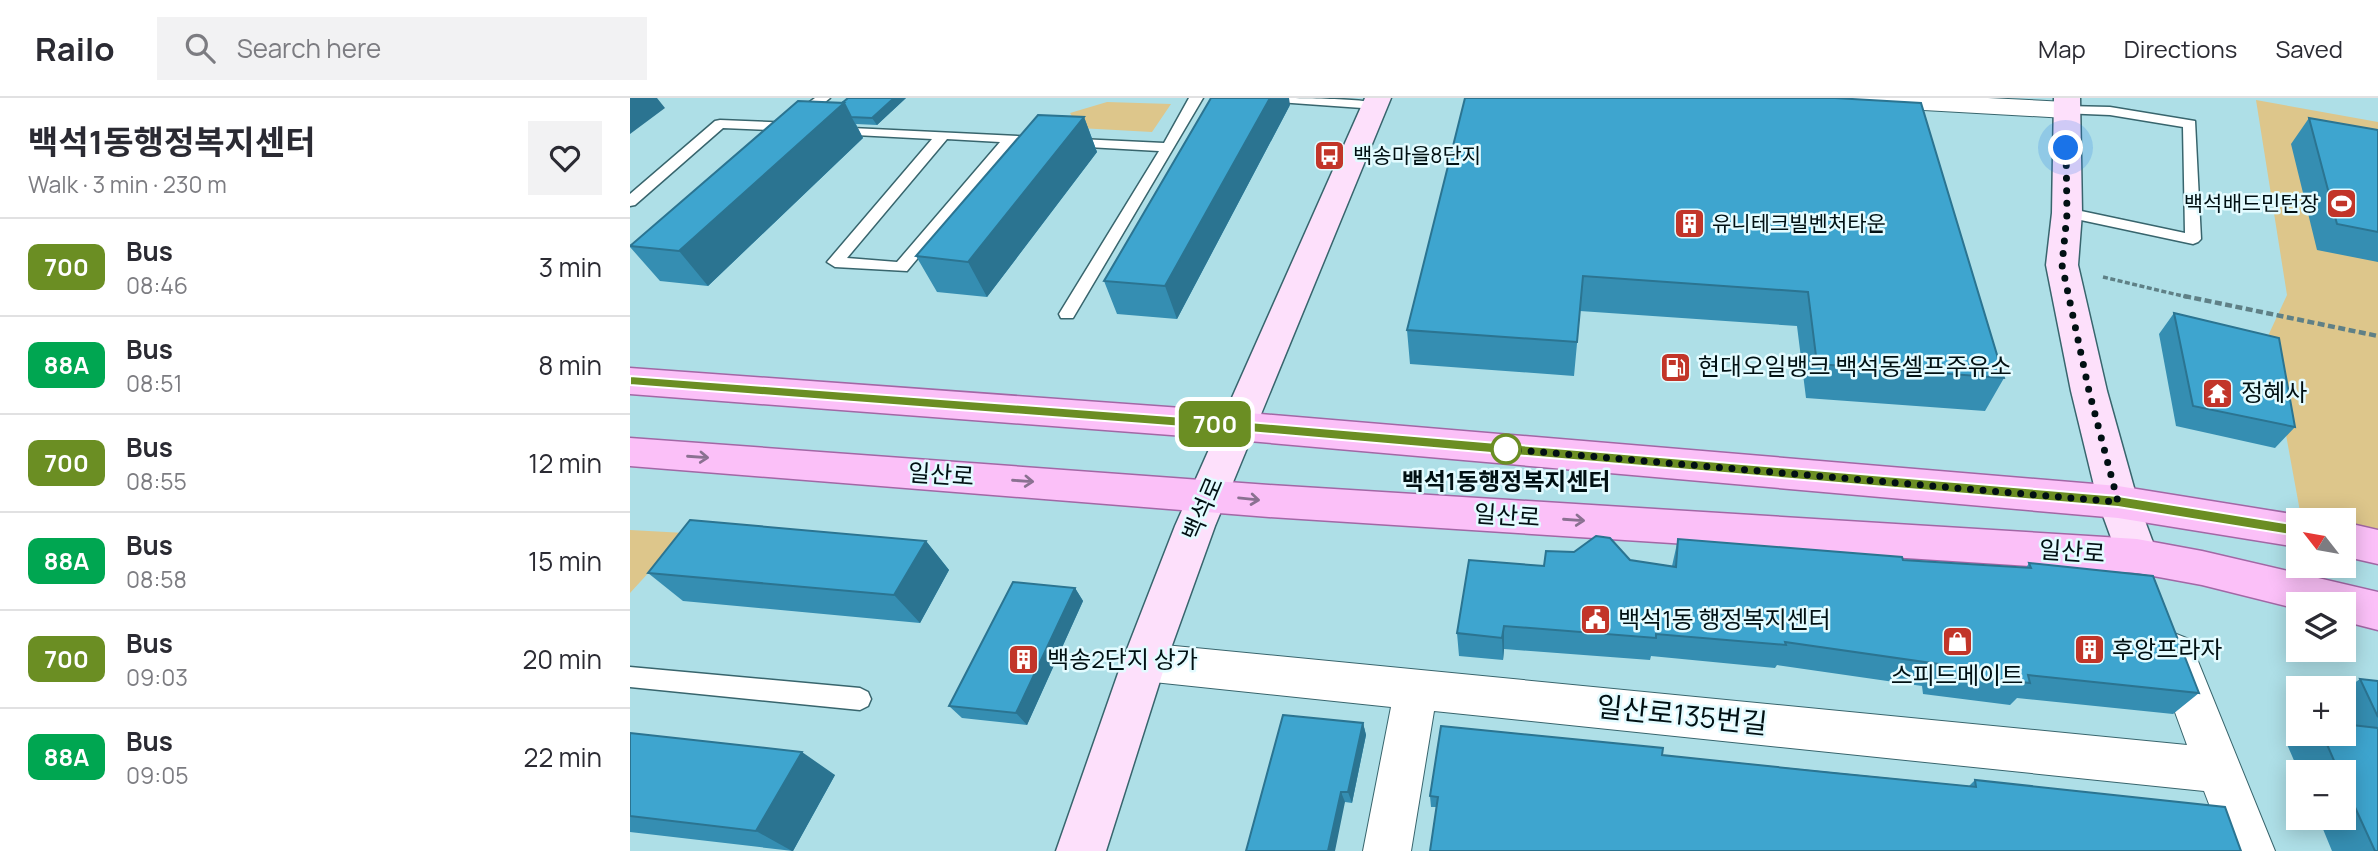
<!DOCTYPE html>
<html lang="en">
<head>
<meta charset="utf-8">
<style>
	:root { --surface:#fff; --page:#f2f2f3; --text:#2b2b33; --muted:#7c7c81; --line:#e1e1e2 }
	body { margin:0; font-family:Manrope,"Noto Sans KR",sans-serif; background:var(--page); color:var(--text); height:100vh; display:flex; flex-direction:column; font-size:26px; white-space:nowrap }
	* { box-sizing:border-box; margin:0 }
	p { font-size:23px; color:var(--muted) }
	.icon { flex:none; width:38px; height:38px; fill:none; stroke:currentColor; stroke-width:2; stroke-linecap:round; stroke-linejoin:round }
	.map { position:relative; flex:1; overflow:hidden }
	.sheet { display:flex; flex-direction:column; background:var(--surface); width:630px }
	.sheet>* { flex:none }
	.badge { padding:0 14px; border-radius:10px; font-size:24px; line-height:46px }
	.needle { width:46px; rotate:301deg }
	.fabs { position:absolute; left:1656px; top:410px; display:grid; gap:14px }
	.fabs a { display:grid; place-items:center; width:70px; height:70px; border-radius:0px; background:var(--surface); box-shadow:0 4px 18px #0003; font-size:35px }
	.you { position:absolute; width:35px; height:35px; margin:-18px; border:5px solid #fff; border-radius:50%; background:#1a73e8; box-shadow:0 0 0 10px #1a73e833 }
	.map>.badge { position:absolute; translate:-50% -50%; box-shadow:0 0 0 4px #fff }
	.round { display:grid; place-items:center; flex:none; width:74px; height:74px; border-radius:0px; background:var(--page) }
	.headline { display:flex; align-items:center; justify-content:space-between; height:119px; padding:0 28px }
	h1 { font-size:33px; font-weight:700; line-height:52px }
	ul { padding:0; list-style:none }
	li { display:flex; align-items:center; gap:21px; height:98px; padding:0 28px; border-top:2px solid var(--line) }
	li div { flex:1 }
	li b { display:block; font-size:26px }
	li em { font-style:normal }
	li .badge { min-width:77px; font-weight:700; text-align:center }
	header { display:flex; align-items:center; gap:42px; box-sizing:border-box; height:98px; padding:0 35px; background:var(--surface); border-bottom:2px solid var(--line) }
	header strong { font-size:33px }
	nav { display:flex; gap:38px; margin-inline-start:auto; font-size:24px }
	.search { width:490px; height:63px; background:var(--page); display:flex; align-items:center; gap:18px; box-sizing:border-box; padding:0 24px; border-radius:0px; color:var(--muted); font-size:26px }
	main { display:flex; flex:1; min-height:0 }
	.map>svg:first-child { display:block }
	.green { fill:#ddc68b }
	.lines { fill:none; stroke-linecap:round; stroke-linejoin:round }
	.lane-casing { stroke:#38656d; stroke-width:3 }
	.street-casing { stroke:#38656d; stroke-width:2 }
	.secondary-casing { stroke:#38656d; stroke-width:3 }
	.primary-casing { stroke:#a267a5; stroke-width:3 }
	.path-far1 { stroke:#5f8086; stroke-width:3.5; stroke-dasharray:5 2.5; stroke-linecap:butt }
	.path { stroke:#5f8086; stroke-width:4.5; stroke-dasharray:7 3.5; stroke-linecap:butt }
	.lane { fill:#fff; fill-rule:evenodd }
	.street { fill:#fff; fill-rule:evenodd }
	.secondary { fill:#fde0fb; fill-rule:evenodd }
	.primary { fill:#fbc0f8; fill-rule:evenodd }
	.wall { fill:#358eb2 }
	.shaded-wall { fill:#2b7491 }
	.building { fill:#3ea5cf; stroke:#2b7491; stroke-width:2 }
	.oneway { stroke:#8a7191 }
	.line { fill:#6b8e23; stroke:#fff; stroke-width:2 }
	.walk { stroke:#011013; stroke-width:7; stroke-dasharray:0 12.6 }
	.stop-dot { fill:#fff; stroke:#6b8e23; stroke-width:3.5 }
	.labels { text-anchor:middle; stroke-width:5; stroke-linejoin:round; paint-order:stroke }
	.far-poi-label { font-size:21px; fill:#011013; stroke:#e3fbff; text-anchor:start }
	.poi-label { font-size:24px; fill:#011013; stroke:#e3fbff; text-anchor:start }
	.street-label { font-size:24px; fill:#011013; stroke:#e3fbff }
	.stop-label { font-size:24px; font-weight:bold; fill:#011013; stroke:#e3fbff }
	.near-street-label { font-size:28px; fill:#011013; stroke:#e3fbff }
</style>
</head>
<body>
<header>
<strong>Railo</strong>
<div class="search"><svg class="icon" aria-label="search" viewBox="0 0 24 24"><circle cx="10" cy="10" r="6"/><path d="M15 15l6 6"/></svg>Search here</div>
<nav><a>Map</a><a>Directions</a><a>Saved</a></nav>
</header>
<main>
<section class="sheet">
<div class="headline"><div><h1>백석1동행정복지센터</h1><p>Walk · 3 min · 230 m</p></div><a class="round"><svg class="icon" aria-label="heart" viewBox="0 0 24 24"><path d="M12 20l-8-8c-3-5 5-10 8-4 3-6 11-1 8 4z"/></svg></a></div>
<ul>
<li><span class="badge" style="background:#6b8e23;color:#fff">700</span><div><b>Bus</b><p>08:46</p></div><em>3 min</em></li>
<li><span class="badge" style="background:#00a651;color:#fff">88A</span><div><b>Bus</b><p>08:51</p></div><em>8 min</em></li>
<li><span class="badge" style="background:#6b8e23;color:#fff">700</span><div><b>Bus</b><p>08:55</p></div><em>12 min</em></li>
<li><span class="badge" style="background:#00a651;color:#fff">88A</span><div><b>Bus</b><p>08:58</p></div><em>15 min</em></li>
<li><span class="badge" style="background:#6b8e23;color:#fff">700</span><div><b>Bus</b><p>09:03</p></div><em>20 min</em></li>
<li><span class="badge" style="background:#00a651;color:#fff">88A</span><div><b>Bus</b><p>09:05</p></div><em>22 min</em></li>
</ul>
</section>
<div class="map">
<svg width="1748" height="753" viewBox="0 0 1748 753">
	<rect width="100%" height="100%" fill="#aedfe7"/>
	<!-- green -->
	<path class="green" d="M1626 2 1748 24V440L1713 431V422L1671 419 1638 238 1657 197Z
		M477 4 541 6 522 34 449 30 440 15Z
		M0 432 55 435 0 495Z"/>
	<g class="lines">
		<defs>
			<path id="lane" d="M185 0H200L173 22H163V16Z
				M559 0H573L443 220H431L429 216 529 53 384 45 277 173 205 169 197 164 302 41 206 36 199 32 201 29 534 45ZM317 41 370 44 267 164 217 160Z
				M641 0C662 0 740 0 753 7L746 11 648 4Z
				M1436 8 1480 9 1565 23 1571 141 1568 144 1563 146 1432 118 1429 115 1432 112 1437 110 1555 135 1553 29 1480 17 1431 15V9Z
				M90 22 165 25 172 29 165 33 93 30 5 107 0 108V96L85 23Z
				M0 569 230 590 238 594 241 601 238 608 230 612 0 589Z"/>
			<path id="street" d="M1210 0H1358L1436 4 1445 7 1449 12 1445 17 1436 20 1223 8 1214 5Z
				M1544 535 1559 541 1645 753H1597L1574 693 804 613 781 753H733L761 609 514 583 499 578 493 564 499 550 514 545 1557 647 1523 554 1529 541Z"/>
			<path id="secondary" d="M735 0H761L585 428 536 564 476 753H426L492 564 545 428Z
				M1424 0H1450L1452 115 1448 167 1477 293 1508 404 1528 458 1522 470 1507 475 1492 470 1468 404 1441 293 1416 167 1422 115Z"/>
			<path id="primary" d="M0 270 607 314 1488 388 1668 417 1682 422H1668V449L1488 420 607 342 0 296Z
				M0 340 639 387 1507 441 1572 453 1748 494V532L1713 523V506H1668V511L1572 487 1507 475 639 419 0 368Z
				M1713 424 1748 432V466L1713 458Z"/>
		</defs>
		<!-- lane casing -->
		<use href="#lane" class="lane-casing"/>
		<!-- street casing -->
		<use href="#street" class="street-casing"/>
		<!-- secondary casing -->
		<use href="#secondary" class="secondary-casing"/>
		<!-- primary casing -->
		<use href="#primary" class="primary-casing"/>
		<!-- path-far1 -->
		<path class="path-far1" d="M1473 179 1561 200"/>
		<!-- path -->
		<path class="path" d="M1554 198 1748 238"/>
		<!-- lane -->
		<use href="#lane" class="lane"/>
		<!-- street -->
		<use href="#street" class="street"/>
		<!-- secondary -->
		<use href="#secondary" class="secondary"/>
		<!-- primary -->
		<use href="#primary" class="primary"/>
	</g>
	<!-- wall -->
	<path class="wall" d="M276 0 247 27 226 26 233 40 78 188 30 183 0 149V147L212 5Z
		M835 0 1374 280 1355 313 1176 300 1167 228 950 213 944 278 780 266 777 232Z
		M660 7 547 221 487 216 474 183Z
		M454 19 467 54 357 199 307 194 286 158Z
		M1679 20 1748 32V164L1687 152 1661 46Z
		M1544 215 1665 329 1645 350 1546 328 1529 236Z
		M1048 441 1273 462 1396 470 1399 465 1569 595 1543 616 1387 600 1380 607 1293 596 1292 588 1147 567 1145 570 1021 558 1020 562 874 551 873 562 829 558 827 535 914 468 1000 462 1042 468Z
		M296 443 319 472 290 525 53 503 18 475Z
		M445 490 453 503 397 627 332 620 319 608Z
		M1730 581 1748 583V753H1702L1688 719H1713V674H1669L1656 644 1669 635H1713V593Z
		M733 625 736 637 722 705 715 704 616 753Z
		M0 635 205 677 163 753 0 734Z
		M1032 657 1339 688 1345 682 1595 709H801L800 698Z"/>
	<!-- shaded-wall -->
	<path class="shaded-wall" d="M0 0H27L35 10 0 36Z
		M264 0H276L247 27 242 20Z
		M640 0H659L660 7 547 221 535 188Z
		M214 5 233 40 78 188 49 153Z
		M454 19 467 54 357 199 338 164Z
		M296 443 319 472 290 525 264 497Z
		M445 490 453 503 397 627 386 615Z
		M874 528V551L873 562 872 540Z
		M733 625 736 637 722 705 718 694Z
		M172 654 205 677 163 753H162L126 733Z
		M711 694 715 704 705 753H698Z"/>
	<!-- building -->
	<path class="building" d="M218 0H264L242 20 221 19 214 5H212Z
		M581 0H640L535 188 474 183Z
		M835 0H1205L1291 5 1374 280 1187 266 1178 194 953 178 947 244 777 232Z
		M168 3 214 5 49 153 0 148Z
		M408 17 454 19 338 164 286 158Z
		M1679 20 1748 32V134L1707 126Z
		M1544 215 1649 240 1665 329 1563 308Z
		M60 422 296 443 264 497 18 475Z
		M966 438 980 440 1000 462 1046 469 1048 441 1272 459 1273 462 1401 470 1399 465 1523 478 1569 595 1398 577 1400 585 1309 574 1308 566 1155 544 1156 547 1026 536V540L874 528 872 540 827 535 839 462 914 468 916 453 944 454Z
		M383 484 445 490 386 615 319 608Z
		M1730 581 1748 583V619Z
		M653 617 733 625 718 694H711L698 753H616Z
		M1713 626 1748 630V753H1745L1713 683V674H1709L1692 635H1713Z
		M811 628 1033 650 1032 657 1204 675 1346 689 1345 682 1595 709 1611 753H800L808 699 800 698Z
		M0 635 172 654 126 733 0 718Z"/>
	<!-- one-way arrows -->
	<defs><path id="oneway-shaft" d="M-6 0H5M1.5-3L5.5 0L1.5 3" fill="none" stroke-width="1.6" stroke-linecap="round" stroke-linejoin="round" transform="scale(1.75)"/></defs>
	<g class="oneway">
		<use href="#oneway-shaft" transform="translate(68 359) rotate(4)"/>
		<use href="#oneway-shaft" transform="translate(393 383) rotate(4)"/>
		<use href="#oneway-shaft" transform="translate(619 401) rotate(6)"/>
		<use href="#oneway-shaft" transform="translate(944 422) rotate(4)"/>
	</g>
	<!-- line -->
	<path class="line" d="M0 278 607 323 1488 398 1668 427 1675 433 1668 438 1488 409 607 333 0 287Z"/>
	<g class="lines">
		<!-- walk -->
		<path class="walk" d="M876 351 1488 404 1459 293 1432 167 1437 116 1436 50"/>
	</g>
	<!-- icons -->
	<defs>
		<symbol id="bus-square" viewBox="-11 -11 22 22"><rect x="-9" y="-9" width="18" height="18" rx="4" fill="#c23529" stroke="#e3fbff"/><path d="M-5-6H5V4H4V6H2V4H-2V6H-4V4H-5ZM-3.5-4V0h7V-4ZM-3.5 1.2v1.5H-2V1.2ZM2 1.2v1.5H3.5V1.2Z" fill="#fff"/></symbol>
		<symbol id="stadium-square" viewBox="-11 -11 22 22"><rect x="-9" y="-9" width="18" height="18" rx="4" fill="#c23529" stroke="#e3fbff"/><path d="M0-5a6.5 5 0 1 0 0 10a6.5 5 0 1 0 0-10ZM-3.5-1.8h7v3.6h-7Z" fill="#fff"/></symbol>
		<symbol id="building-square" viewBox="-11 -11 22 22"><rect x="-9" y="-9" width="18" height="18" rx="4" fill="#c23529" stroke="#e3fbff"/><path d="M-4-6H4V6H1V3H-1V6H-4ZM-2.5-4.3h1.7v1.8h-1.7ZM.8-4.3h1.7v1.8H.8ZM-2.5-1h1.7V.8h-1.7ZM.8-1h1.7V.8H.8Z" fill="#fff"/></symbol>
		<symbol id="fuel-square" viewBox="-11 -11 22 22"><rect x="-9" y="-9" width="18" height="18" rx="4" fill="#c23529" stroke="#e3fbff"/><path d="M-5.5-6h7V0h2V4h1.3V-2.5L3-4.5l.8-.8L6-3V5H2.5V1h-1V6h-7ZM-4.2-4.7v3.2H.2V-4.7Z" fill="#fff"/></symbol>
		<symbol id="temple-square" viewBox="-11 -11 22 22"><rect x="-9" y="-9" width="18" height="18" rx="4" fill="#c23529" stroke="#e3fbff"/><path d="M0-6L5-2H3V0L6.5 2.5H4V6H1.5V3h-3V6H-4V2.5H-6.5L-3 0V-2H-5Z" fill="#fff"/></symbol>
		<symbol id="civic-square" viewBox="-11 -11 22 22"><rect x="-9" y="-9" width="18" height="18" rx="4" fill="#c23529" stroke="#e3fbff"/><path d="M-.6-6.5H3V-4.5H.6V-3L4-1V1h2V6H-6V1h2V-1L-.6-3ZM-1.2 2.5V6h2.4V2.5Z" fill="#fff"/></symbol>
		<symbol id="shop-square" viewBox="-11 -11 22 22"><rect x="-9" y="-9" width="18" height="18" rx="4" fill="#c23529" stroke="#e3fbff"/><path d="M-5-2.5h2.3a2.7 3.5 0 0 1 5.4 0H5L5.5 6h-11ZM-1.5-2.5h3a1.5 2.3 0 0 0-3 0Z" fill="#fff"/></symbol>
	</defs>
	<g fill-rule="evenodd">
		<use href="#bus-square" x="682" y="40" width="35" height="35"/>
		<use href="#stadium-square" x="1694" y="88" width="35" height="35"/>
		<use href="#building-square" x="1042" y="108" width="35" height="35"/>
		<use href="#fuel-square" x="1028" y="252" width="35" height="35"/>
		<use href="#temple-square" x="1570" y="278" width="35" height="35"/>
		<use href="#civic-square" x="948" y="504" width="35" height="35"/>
		<use href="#shop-square" x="1310" y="526" width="35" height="35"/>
		<use href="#building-square" x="1442" y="534" width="35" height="35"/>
		<use href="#building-square" x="376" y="544" width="35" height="35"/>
	</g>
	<!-- markers -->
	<circle class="stop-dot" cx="876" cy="351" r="14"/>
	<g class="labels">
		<!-- far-poi labels -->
		<g class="far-poi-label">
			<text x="723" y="65">백송마을8단지</text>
			<text x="1689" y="113" text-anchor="end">백석배드민턴장</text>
			<text x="1082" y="133">유니테크빌벤처타운</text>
		</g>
		<!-- poi labels -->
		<g class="poi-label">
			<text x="1068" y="277">현대오일뱅크 백석동셀프주유소</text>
			<text x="1611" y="303">정혜사</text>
			<text x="988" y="530">백석1동 행정복지센터</text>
			<text x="1482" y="560">후앙프라자</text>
			<text x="417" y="570">백송2단지 상가</text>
			<text x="1327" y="586" text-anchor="middle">스피드메이트</text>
		</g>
		<!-- street labels -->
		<g class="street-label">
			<text transform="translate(311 377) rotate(4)" y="8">일산로</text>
			<text transform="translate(573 411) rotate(-67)" y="8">백석로</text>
			<text transform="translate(877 418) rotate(4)" y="8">일산로</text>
			<text transform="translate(1442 454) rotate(4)" y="8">일산로</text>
		</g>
		<!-- stop labels -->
		<g class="stop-label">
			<text x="876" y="392">백석1동행정복지센터</text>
		</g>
		<!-- near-street labels -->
		<g class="near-street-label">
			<text transform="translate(1052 617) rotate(6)" y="10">일산로135번길</text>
		</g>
	</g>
</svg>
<div class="fabs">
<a><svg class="needle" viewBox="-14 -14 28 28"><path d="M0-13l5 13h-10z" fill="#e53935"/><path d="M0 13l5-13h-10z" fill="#7c7c81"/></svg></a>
<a><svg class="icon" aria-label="layers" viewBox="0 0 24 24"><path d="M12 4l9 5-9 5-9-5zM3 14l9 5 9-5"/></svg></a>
<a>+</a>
<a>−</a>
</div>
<div class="you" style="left:1436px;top:50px"></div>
<b class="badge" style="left:585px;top:326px;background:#6b8e23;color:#fff">700</b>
</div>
</main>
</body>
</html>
